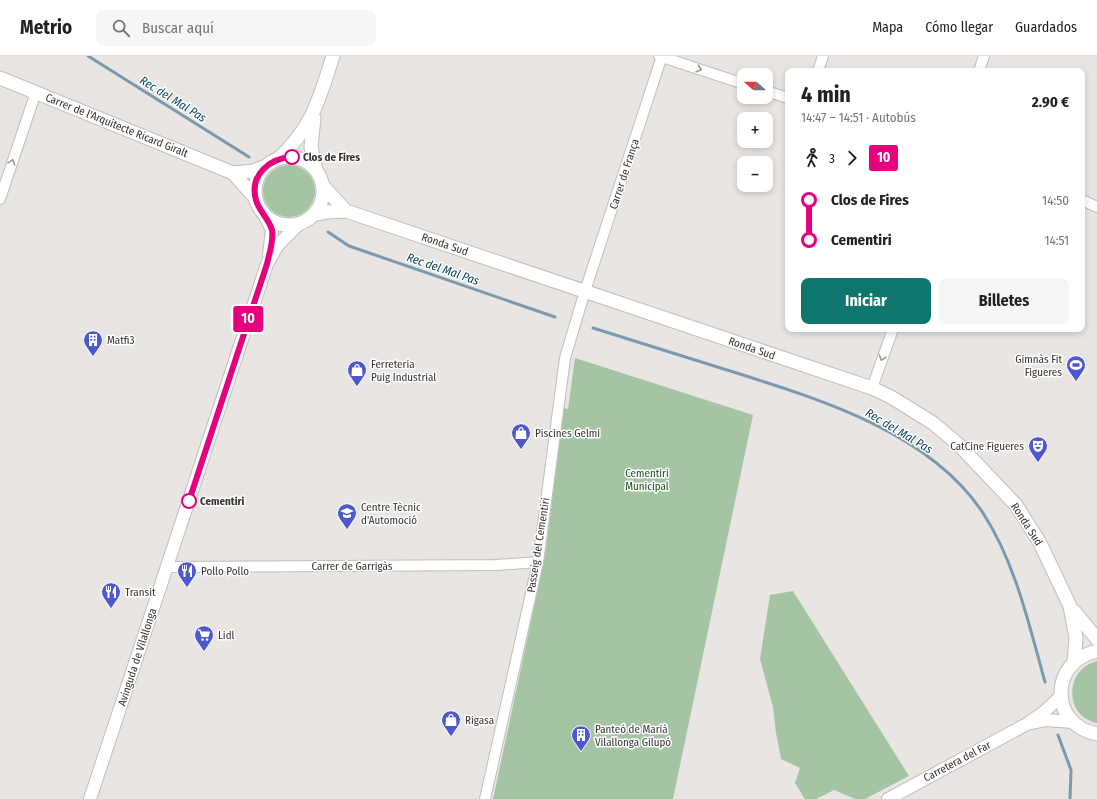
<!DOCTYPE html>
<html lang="es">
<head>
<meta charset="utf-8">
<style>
	:root { --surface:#fff; --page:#f6f6f6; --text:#202124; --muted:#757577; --line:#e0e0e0; --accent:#0f766e }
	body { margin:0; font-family:"Fira Sans Condensed",sans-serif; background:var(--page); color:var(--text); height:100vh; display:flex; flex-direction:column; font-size:15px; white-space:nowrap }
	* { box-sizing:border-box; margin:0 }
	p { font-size:13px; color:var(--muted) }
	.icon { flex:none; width:22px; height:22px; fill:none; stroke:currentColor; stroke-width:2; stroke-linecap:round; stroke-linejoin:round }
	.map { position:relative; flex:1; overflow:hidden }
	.details { position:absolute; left:785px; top:12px; width:300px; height:264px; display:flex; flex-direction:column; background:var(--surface); border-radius:8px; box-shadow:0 2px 6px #0003 }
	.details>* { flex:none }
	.badge { padding:0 8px; border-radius:3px; font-size:14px; line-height:26px }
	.needle { width:26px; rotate:291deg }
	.buttons { position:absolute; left:737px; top:12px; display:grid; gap:8px }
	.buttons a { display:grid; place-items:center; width:36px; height:36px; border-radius:8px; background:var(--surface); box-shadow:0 2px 6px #0003; font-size:20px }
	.map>.badge { position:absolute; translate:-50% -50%; box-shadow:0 0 0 2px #fff }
	.legs { display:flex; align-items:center; gap:6px; height:44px; padding:0 16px; font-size:13px }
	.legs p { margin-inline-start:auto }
	.headline { display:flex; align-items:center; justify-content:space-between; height:68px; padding:0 16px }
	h1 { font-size:22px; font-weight:700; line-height:30px }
	.primary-button { display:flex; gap:8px; margin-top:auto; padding:8px 16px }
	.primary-button a { flex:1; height:46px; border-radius:8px; background:var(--accent); color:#fff; font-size:16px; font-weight:700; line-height:46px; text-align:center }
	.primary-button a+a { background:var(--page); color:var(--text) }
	ul { padding:0 16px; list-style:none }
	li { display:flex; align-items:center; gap:14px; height:40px; font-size:15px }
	li i { display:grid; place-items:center; width:6px; height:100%; margin:0 5px; background:currentColor }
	li i::after { content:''; width:10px; height:10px; margin:-5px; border:3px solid; border-radius:50%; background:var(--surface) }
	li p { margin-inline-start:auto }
	li:first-child i { background:linear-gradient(#0000 50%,currentColor 0) }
	li:last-child i { background:linear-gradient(currentColor 50%,#0000 0) }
	header { display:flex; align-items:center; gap:24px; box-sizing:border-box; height:56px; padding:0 20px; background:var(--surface); border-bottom:1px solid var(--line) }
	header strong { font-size:19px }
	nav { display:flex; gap:22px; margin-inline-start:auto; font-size:14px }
	.search { width:280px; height:36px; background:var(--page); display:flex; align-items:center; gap:10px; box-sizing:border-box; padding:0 14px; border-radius:8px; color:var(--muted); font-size:15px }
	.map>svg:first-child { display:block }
	.green { fill:#a4c4a4 }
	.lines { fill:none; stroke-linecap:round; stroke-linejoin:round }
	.stream { stroke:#7c9aae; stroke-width:3 }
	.minor-casing { stroke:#c0bebc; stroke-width:12 }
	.tertiary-casing { stroke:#c0bebc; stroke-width:14 }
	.secondary-casing { stroke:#c0bebc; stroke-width:15 }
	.minor { stroke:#fff; stroke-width:10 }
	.tertiary { stroke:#fff; stroke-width:12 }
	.secondary { stroke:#fff; stroke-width:13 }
	.oneway { stroke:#9a9a99 }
	.line-1-casing { stroke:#fff; stroke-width:9 }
	.line-1 { stroke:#e6007e; stroke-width:6 }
	.stop-1-dot { fill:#fff; stroke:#e6007e; stroke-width:2 }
	.labels { text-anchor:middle; stroke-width:3; stroke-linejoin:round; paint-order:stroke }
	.street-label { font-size:11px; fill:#353433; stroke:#fff }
	.stop-label { font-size:11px; font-weight:bold; fill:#353433; stroke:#fff; text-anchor:start }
	.poi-label { font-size:11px; fill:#353433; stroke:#fff; text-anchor:start }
	.park-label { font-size:11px; fill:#1c4e21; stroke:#fff }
	.water-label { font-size:12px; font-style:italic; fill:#063f5c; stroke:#fff }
</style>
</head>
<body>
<header>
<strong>Metrio</strong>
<div class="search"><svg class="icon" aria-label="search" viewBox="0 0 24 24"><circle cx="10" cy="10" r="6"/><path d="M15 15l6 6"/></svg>Buscar aquí</div>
<nav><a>Mapa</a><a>Cómo llegar</a><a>Guardados</a></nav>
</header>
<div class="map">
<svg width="1097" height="743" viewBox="0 0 1097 743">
	<rect width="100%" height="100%" fill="#e8e5e3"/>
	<!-- green -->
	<path class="green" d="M263 135a26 26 0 1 1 52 0a26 26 0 1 1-52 0Z
		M575 302 753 359 673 743H493L545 500 564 352 568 353Z
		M793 535 909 720 865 743H855L834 734 816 743H805L795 727 800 712 781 703 776 677 773 651 760 603 770 539Z
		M1097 605V667C1063 660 1065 613 1097 605Z"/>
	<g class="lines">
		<!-- stream -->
		<path class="stream" d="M88 0 249 101
			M328 176 349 190 555 261
			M593 272C638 286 683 300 727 314 816 342 929 375 983 457 1016 508 1029 569 1045 626
			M1058 679 1071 714 1070 743"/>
		<defs>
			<path id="minor" d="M659 0 744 28
				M818 15 823 0
				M979 15 984 0
				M766 35 788 42
				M0 143 36 36
				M1082 144 1097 151
				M872 332 893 273
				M166 511 496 509 538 506
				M485 743 538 506 565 302 585 235 662 0"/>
			<path id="tertiary" d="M264 158 272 174 269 199
				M1032 667 1046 664 1073 666
				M90 743 267 208 278 189 300 167
				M888 743 1027 668 1044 656 1061 640"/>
			<path id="secondary" d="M0 22 233 117 256 143
				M314 62 311 91 316 114
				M255 135a34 34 0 1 1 68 0a34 34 0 1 1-68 0Z
				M278 103C313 71 319 43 333 0
				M233 117 253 115 266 110
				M323 130 346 155
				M313 159 327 156 346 155 872 332 891 341 933 367 959 389 1016 449 1040 487 1070 550 1076 582 1074 606
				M1074 555 1097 583
				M1097 595C1049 605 1049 669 1097 678"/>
		</defs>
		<!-- minor casing -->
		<use href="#minor" class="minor-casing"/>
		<!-- tertiary casing -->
		<use href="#tertiary" class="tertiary-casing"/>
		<!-- secondary casing -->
		<use href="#secondary" class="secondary-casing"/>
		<!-- minor -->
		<use href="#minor" class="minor"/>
		<!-- tertiary -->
		<use href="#tertiary" class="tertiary"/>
		<!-- secondary -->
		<use href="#secondary" class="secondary"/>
	</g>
	<!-- one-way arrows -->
	<defs><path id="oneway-chevron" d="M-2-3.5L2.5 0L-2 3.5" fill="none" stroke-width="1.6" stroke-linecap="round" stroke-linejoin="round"/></defs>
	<g class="oneway">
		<use href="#oneway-chevron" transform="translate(699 13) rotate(18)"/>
		<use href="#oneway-chevron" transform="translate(12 106) rotate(-72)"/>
		<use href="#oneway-chevron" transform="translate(882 302) rotate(109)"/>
	</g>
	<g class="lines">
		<defs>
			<path id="line-1" d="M189 445 267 208C269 198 274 185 272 174 269 163 259 155 256 144 249 119 270 102 292 101"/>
		</defs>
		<!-- line-1 casing -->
		<use href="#line-1" class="line-1-casing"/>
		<!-- line-1 -->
		<use href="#line-1" class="line-1"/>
	</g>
	<!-- icons -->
	<defs>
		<symbol id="building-pin" viewBox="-11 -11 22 30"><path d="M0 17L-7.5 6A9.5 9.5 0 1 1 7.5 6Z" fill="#4d58cd" stroke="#fff"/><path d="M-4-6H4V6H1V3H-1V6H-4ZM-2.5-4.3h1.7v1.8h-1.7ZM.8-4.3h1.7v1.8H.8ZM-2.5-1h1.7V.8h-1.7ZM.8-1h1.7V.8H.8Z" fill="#fff"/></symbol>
		<symbol id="stadium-pin" viewBox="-11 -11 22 30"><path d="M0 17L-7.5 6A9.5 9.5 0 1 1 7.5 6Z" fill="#4d58cd" stroke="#fff"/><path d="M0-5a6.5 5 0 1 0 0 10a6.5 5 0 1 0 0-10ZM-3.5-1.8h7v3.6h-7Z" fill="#fff"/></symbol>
		<symbol id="shop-pin" viewBox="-11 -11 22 30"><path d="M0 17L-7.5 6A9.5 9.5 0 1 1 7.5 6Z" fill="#4d58cd" stroke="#fff"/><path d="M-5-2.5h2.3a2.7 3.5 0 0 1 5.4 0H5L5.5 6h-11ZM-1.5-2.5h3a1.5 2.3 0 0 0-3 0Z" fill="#fff"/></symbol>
		<symbol id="theatre-pin" viewBox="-11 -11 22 30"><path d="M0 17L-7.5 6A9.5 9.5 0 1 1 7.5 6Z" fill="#4d58cd" stroke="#fff"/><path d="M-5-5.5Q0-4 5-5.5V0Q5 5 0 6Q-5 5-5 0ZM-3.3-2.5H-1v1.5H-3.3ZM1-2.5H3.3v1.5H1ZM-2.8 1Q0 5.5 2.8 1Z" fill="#fff"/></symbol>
		<symbol id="school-pin" viewBox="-11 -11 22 30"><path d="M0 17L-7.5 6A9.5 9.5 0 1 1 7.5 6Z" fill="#4d58cd" stroke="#fff"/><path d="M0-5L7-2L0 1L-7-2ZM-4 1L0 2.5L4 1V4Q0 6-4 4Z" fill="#fff"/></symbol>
		<symbol id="restaurant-pin" viewBox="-11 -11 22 30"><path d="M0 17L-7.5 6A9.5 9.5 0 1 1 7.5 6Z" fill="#4d58cd" stroke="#fff"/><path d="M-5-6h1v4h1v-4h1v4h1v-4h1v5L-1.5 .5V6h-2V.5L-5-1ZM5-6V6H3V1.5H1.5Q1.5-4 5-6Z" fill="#fff"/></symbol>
		<symbol id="supermarket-pin" viewBox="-11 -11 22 30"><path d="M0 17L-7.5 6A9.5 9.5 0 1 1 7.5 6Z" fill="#4d58cd" stroke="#fff"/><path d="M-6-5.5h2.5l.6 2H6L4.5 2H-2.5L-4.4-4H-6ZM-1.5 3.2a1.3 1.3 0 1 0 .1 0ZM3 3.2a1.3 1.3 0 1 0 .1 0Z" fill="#fff"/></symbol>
	</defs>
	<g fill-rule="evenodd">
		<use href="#building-pin" x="82" y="273" width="22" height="30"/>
		<use href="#stadium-pin" x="1065" y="298" width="22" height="30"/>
		<use href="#shop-pin" x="346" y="303" width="22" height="30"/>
		<use href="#shop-pin" x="510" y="366" width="22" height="30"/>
		<use href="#theatre-pin" x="1027" y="379" width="22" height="30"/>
		<use href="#school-pin" x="336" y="446" width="22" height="30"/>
		<use href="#restaurant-pin" x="176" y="504" width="22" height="30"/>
		<use href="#restaurant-pin" x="100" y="525" width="22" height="30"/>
		<use href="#supermarket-pin" x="193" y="568" width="22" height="30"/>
		<use href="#shop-pin" x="440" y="653" width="22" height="30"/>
		<use href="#building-pin" x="570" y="668" width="22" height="30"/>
	</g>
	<!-- markers -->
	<g class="stop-1-dot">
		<circle cx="292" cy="101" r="7"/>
		<circle cx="189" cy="445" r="7"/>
	</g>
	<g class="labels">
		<!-- street labels -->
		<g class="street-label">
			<text transform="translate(117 69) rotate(22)" y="4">Carrer de l'Arquitecte Ricard Giralt</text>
			<text transform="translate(624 118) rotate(-72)" y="4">Carrer de França</text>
			<text transform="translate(445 188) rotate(19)" y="4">Ronda Sud</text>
			<text transform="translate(752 292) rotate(19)" y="4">Ronda Sud</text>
			<text transform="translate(1027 468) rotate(57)" y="4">Ronda Sud</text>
			<text transform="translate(538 489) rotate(-81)" y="4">Passeig del Cementiri</text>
			<text x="352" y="514">Carrer de Garrigàs</text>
			<text transform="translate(137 601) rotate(-72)" y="4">Avinguda de Vilallonga</text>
			<text transform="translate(957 705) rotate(-28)" y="4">Carretera del Far</text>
		</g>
		<!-- stop labels -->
		<g class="stop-label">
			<text x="303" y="105">Clos de Fires</text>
			<text x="200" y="449">Cementiri</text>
		</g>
		<!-- poi labels -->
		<g class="poi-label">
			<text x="107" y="288">Matfi3</text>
			<text x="1062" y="307" text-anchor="end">Gimnàs Fit<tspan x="1062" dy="13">Figueres</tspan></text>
			<text x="371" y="312">Ferreteria<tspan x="371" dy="13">Puig Industrial</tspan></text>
			<text x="535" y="381">Piscines Gelmi</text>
			<text x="1024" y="394" text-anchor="end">CatCine Figueres</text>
			<text x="361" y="455">Centre Tècnic<tspan x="361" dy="13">d'Automoció</tspan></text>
			<text x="201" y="519">Pollo Pollo</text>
			<text x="125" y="540">Transit</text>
			<text x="218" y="583">Lidl</text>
			<text x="465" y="668">Rigasa</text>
			<text x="595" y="677">Panteó de Marià<tspan x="595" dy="13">Vilallonga Gilupó</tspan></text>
		</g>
		<!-- park labels -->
		<g class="park-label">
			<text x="647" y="421">Cementiri<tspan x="647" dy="13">Municipal</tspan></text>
		</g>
		<!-- water labels -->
		<g class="water-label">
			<text transform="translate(173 43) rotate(32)" y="4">Rec del Mal Pas</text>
			<text transform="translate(443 213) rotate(19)" y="4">Rec del Mal Pas</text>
			<text transform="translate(899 375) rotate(31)" y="4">Rec del Mal Pas</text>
		</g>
	</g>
</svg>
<div class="buttons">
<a><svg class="needle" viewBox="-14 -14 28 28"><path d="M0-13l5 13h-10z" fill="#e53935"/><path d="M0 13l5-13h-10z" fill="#757577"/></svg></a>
<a>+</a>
<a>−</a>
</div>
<b class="badge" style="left:248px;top:263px;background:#e6007e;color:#fff">10</b>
<section class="details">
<div class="headline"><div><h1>4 min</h1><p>14:47 – 14:51 · Autobús</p></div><b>2.90 €</b></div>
<div class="legs"><svg class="icon" aria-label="walk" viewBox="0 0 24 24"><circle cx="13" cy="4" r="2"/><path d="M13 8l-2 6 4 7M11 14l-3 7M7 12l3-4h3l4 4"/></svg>3<svg class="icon" aria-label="forward" viewBox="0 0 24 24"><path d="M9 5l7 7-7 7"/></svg><b class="badge" style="background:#e6007e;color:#fff">10</b></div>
<ul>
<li><i style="color:#e6007e"></i><b>Clos de Fires</b><p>14:50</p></li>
<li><i style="color:#e6007e"></i><b>Cementiri</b><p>14:51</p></li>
</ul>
<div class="primary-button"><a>Iniciar</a><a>Billetes</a></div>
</section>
</div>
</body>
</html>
